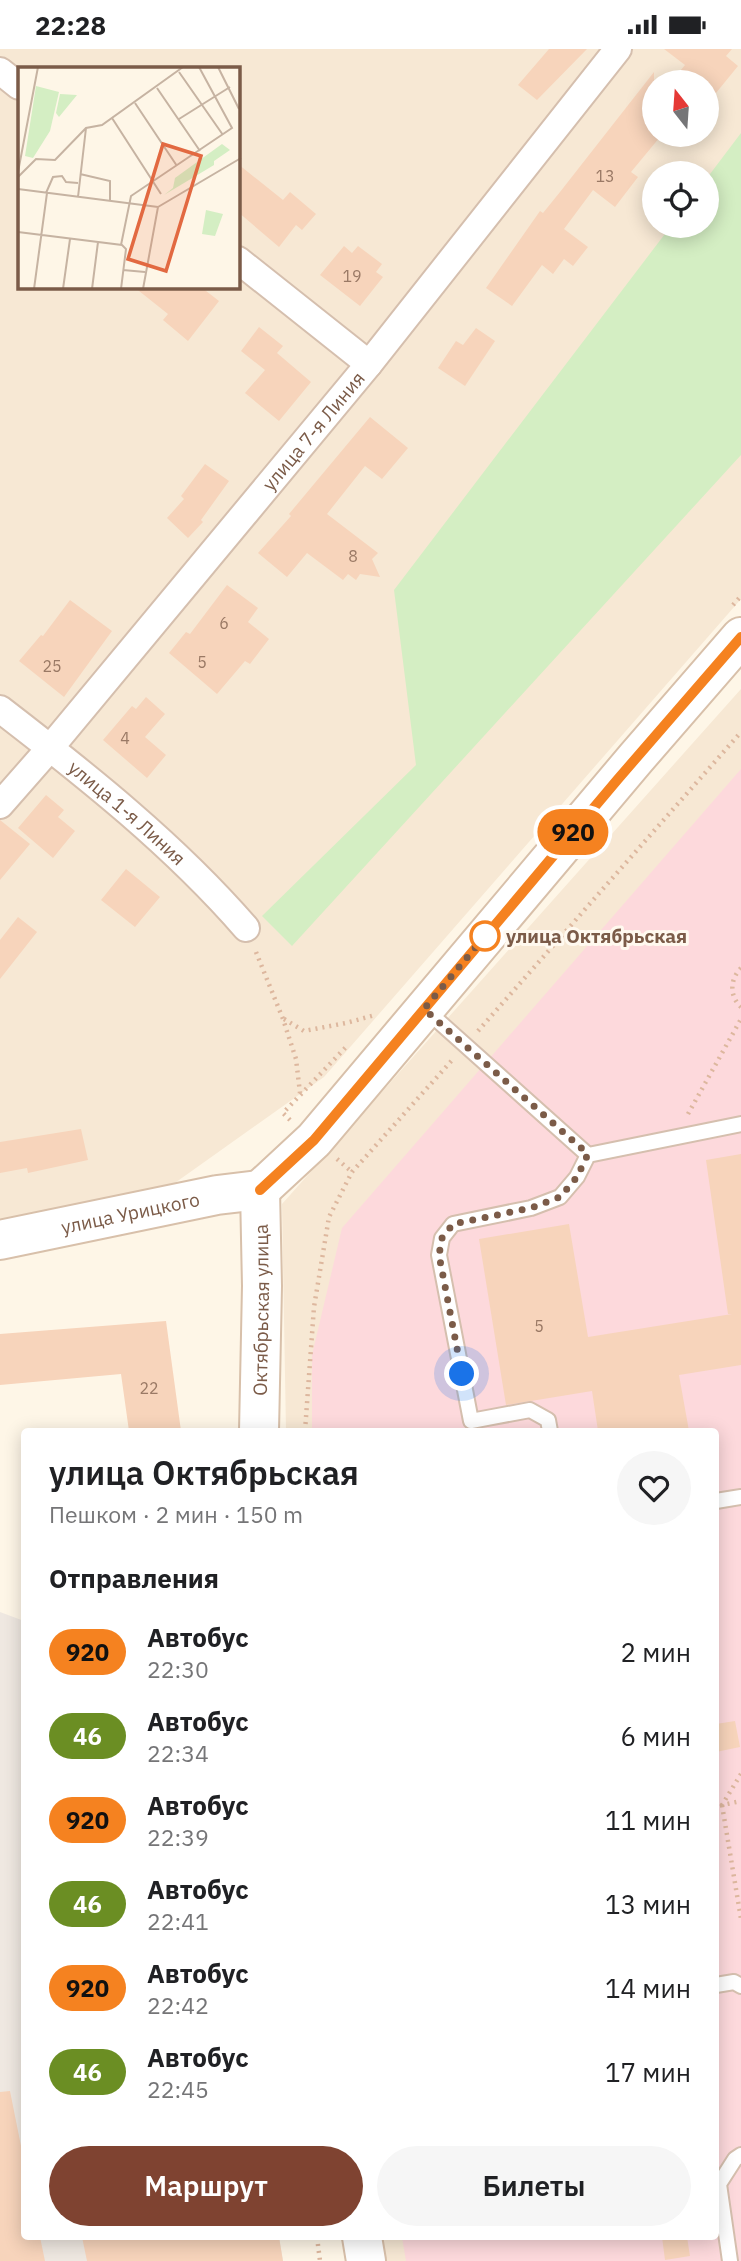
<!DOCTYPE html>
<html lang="ru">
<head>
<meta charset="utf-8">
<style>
	:root { --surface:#fff; --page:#f6f6f6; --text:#202124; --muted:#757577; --accent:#7f4331 }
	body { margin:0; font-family:"IBM Plex Sans",sans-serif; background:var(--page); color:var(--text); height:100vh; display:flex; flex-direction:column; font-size:26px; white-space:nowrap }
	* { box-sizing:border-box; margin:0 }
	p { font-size:23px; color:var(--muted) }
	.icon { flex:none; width:38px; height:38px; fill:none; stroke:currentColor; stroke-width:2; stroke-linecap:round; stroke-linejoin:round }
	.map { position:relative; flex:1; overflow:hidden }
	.drawer { position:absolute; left:21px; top:1379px; width:698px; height:812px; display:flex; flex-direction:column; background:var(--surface); border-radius:7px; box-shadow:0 4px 18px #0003 }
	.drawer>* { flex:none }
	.badge { padding:0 14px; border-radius:23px; font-size:24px; line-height:46px }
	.needle { width:46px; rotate:343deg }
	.tools { position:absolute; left:642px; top:21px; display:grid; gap:14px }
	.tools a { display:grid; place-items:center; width:77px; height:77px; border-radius:50%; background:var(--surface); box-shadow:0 4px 18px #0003; font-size:35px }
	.you { position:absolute; width:35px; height:35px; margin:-18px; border:5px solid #fff; border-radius:50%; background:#1a73e8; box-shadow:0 0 0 10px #1a73e833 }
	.map>.badge { position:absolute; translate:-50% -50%; box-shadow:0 0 0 4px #fff }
	h2 { padding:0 28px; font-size:26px; line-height:63px }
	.round { display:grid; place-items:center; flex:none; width:74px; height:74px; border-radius:37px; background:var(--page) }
	.overview { display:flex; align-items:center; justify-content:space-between; height:119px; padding:0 28px }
	h1 { font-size:33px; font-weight:600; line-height:52px }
	.action { display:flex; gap:14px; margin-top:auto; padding:14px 28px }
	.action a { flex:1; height:80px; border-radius:42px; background:var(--accent); color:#fff; font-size:28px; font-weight:600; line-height:80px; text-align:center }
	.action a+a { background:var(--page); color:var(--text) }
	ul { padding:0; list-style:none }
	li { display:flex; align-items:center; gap:21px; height:84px; padding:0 28px }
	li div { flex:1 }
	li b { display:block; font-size:26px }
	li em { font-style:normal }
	li .badge { min-width:77px; font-weight:700; text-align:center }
	.status { display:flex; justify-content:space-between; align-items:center; height:49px; padding:0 35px; background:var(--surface); direction:ltr }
	.status svg { height:19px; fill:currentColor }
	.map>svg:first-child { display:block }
	.residential { fill:#f7e8d4; fill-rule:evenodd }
	.industrial { fill:#efe8e1 }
	.medical { fill:#fdd9dc }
	.green { fill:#d4eec3 }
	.building { fill:#f7d4bb }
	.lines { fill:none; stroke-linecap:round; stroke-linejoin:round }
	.service-casing { stroke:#d5bfae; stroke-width:18 }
	.minor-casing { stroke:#d5bfae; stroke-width:30 }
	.secondary-casing { stroke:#d8c0aa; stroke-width:42 }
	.path { stroke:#ddb79e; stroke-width:4.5; stroke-dasharray:2 5; stroke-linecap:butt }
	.service { stroke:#fff; stroke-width:14 }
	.minor { stroke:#fff; stroke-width:26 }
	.secondary { stroke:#fff; stroke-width:38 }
	.line-casing { stroke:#fff; stroke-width:16 }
	.line { stroke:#f58220; stroke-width:10 }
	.walk { stroke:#7b5b48; stroke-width:7; stroke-dasharray:0 12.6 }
	.stop-dot { fill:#fff; stroke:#f58220; stroke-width:3.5 }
	.labels { text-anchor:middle; stroke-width:6; stroke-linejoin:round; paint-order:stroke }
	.number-label { font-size:16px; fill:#9a7965 }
	.street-label { font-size:19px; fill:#7b5b48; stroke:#fff9ef }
	.stop-label { font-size:19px; font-weight:bold; fill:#7b5b48; stroke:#fff9ef; text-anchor:start }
	.inset-road { fill:none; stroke:#c6b3a2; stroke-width:2 }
	.view { fill:#e26941; fill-opacity:0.15; stroke:#e26941; stroke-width:3.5 }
	.inset-edge { fill:none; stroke:#7b5b48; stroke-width:3.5 }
</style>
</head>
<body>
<div class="status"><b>22:28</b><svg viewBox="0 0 49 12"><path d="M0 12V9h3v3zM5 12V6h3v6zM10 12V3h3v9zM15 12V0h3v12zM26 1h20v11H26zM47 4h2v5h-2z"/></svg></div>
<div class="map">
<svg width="741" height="2212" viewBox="0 0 741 2212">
	<rect width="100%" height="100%" fill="#fef6e7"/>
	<!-- residential -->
	<path class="residential" d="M0 0H741V550L324 1028 165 1141 0 1172ZM19 19H238V238H19ZM654 33H707V86H654ZM654 124H707V177H654Z
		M741 640V2212H385L381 2188H716V1382H286L282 1155Z"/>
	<!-- industrial -->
	<path class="industrial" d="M0 1563 24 1572V2188H279L283 2212H0Z"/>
	<!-- medical -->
	<path class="medical" d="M741 720V2212H406L402 2188H716V1382H312V1306L342 1179Z"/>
	<!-- green -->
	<path class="green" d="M741 84V406L292 897 262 867 416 716 394 541 671 177H707V129Z"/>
	<!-- building -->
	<path class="building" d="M549 0H587L537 51 518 36Z
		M664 0H732L726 7 738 17 707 55V31L705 33H671L685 16Z
		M654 23V86L660 88 631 123 638 128 615 158 593 141 564 180 588 198 573 217 564 210 553 225 542 216 512 257 486 239 540 162 543 164 560 143Z
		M238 115 283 151 290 143 316 165 302 181 296 176 279 198 238 163Z
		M344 197 352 204 358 197 382 215 376 223 383 228 360 257 320 226Z
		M134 238H201L219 252 188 292 163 271 168 265Z
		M259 278 283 297 277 304 311 333 279 372 245 344 265 321 241 302Z
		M476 279 495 292 465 337 438 319 456 292 463 296Z
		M370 368 408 399 382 430 365 417 327 465 378 504 372 510 380 528 360 525 356 531 348 525 343 531 307 504 287 528 258 504 291 467 289 465Z
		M205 415 229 432 201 471 203 473 188 489 167 469 184 450 181 447Z
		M227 536 258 559 248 573 269 590 250 615 245 612 217 645 169 604 186 583 190 585Z
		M70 551 112 582 64 648 19 612 41 586 43 587Z
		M146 648 165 665 145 688 166 706 147 729 103 691 132 657 136 660Z
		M46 746 64 761 58 768 75 782 53 809 18 779Z
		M0 771 30 795 0 831Z
		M126 820 160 848 135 878 101 851Z
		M18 868 37 883 0 930V891Z
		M81 1080 88 1111 28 1124 27 1119 0 1124V1093Z
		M741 1105V1316L679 1326 689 1382H598L592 1342 506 1356 479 1190 569 1175 588 1288 732 1265H728L706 1111Z
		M166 1272 181 1382H129L121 1325 0 1336V1285Z
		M735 1672 740 1698 716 1703V1675Z
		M10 2042 24 2112V2188H40L45 2212H0V2043Z
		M82 2188H279L283 2212H87Z
		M662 2188H687L690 2207 665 2211Z"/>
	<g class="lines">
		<defs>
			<path id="service" d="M426 961 588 1106 741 1075
				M550 1382 548 1371 530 1361 471 1372 439 1206 442 1189 453 1175 531 1159 560 1148 577 1128 588 1106
				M716 1452 741 1448
				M716 1936 734 1933 741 1937
				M730 2212 719 2135 735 2110 741 2106"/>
			<g id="minor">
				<path d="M0 22 19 37"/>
				<path d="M238 211 369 315"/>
				<path id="s1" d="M0 660C87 727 174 796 246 879"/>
				<path id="s2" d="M0 756 50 699 369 315 618 0"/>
			</g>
			<g id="secondary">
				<path d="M260 1141 314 1091 636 709 741 588"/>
				<path id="s3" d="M0 1191 217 1146 260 1141"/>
				<path id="s4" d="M259 1382 262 1237 260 1141"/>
				<path d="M362 2188 366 2212"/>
			</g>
		</defs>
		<!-- service casing -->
		<use href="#service" class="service-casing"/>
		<!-- minor casing -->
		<use href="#minor" class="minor-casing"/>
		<!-- secondary casing -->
		<use href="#secondary" class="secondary-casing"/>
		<!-- path -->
		<path class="path" d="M733 556 741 547
			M256 903 283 970 296 1010 300 1044
			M741 919C730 930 729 947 741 958
			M284 970 304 982 346 974 375 966
			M478 982 741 683
			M688 1065 741 970
			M290 1071 283 1064 347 997
			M337 1110 352 1123
			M305 1382 314 1258 329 1168 352 1123 454 1009
			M741 1725 722 1756 741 1752
			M716 1753 722 1756 741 1870
			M317 2188 320 2212"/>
		<!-- service -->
		<use href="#service" class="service"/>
		<!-- minor -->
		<use href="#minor" class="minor"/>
		<!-- secondary -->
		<use href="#secondary" class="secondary"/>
	</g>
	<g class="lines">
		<defs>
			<path id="line" d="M260 1141 314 1091 618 730 741 588"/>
		</defs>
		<!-- line casing -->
		<use href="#line" class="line-casing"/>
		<!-- line -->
		<use href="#line" class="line"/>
		<!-- walk -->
		<path class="walk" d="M462 1325 439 1206 442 1189 453 1175 531 1159 560 1148 577 1128 588 1105 424 960 485 887"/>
	</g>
	<!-- markers -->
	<circle class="stop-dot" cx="485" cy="887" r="14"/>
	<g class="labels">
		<!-- number labels -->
		<g class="number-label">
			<text x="605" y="133">13</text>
			<text x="352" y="233">19</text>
			<text x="353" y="513">8</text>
			<text x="224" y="580">6</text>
			<text x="202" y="619">5</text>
			<text x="52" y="623">25</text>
			<text x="125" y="695">4</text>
			<text x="539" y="1283">5</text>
			<text x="149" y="1345">22</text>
		</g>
		<!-- street labels -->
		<g class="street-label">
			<text dy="7" stroke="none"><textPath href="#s2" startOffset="488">улица 7-я Линия</textPath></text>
			<text dy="7" stroke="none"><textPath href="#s1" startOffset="164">улица 1-я Линия</textPath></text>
			<text dy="7" stroke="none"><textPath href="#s3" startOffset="133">улица Урицкого</textPath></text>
			<text dy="7" stroke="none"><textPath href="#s4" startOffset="121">Октябрьская улица</textPath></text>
		</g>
		<!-- stop labels -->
		<g class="stop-label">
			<text x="506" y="894">улица Октябрьская</text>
		</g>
	</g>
	<!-- overview -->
	<g transform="translate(18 18)">
		<rect width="222" height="222" fill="#fef6e7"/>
		<path d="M18 19 41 25 32 64 15 91 7 89ZM42 27 59 28 41 50 38 46ZM204 77 212 83 196 94V98L146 128 155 121 157 111ZM188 143 205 147 197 169 184 167Z" fill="#d4eec3"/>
		<path class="inset-road" d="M200 0 221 42M161 5 205 68M139 21 182 84M117 36 159 99M94 51 143 127M161 52 212 20M0 105 20 0M62 107 92 114V134M0 110 18 92 37 93 68 61 84 58 165 0M0 122 140 140M28 126 35 110 44 109 48 115 60 116M60 130 68 61M140 140 223 91M0 165 104 178 108 182 103 222M103 178 113 129 214 61 181 0M105 203 127 205M16 222 29 126M45 222 52 172M74 222 80 175M125 222 140 140"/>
		<path class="view" d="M145 77 183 89 148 204 110 192Z"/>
		<rect width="222" height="222" class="inset-edge"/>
	</g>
</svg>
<div class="tools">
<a><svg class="needle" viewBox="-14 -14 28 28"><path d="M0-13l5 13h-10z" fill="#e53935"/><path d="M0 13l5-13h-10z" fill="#757577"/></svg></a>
<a><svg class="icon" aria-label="locate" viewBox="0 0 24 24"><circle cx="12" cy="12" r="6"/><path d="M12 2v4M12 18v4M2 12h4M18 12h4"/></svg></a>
</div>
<div class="you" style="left:462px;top:1325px"></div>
<b class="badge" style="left:573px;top:783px;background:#f58220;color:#111">920</b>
<section class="drawer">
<div class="overview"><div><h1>улица Октябрьская</h1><p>Пешком · 2 мин · 150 m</p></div><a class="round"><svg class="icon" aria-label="heart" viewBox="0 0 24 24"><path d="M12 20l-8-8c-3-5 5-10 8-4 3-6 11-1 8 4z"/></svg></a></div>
<h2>Отправления</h2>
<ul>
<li><span class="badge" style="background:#f58220;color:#111">920</span><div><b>Автобус</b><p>22:30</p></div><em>2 мин</em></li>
<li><span class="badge" style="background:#6b8e23;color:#fff">46</span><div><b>Автобус</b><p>22:34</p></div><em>6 мин</em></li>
<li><span class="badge" style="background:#f58220;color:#111">920</span><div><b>Автобус</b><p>22:39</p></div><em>11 мин</em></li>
<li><span class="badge" style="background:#6b8e23;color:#fff">46</span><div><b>Автобус</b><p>22:41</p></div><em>13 мин</em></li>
<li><span class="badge" style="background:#f58220;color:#111">920</span><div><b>Автобус</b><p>22:42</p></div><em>14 мин</em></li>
<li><span class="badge" style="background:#6b8e23;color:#fff">46</span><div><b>Автобус</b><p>22:45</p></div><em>17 мин</em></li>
</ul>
<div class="action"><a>Маршрут</a><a>Билеты</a></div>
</section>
</div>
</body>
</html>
